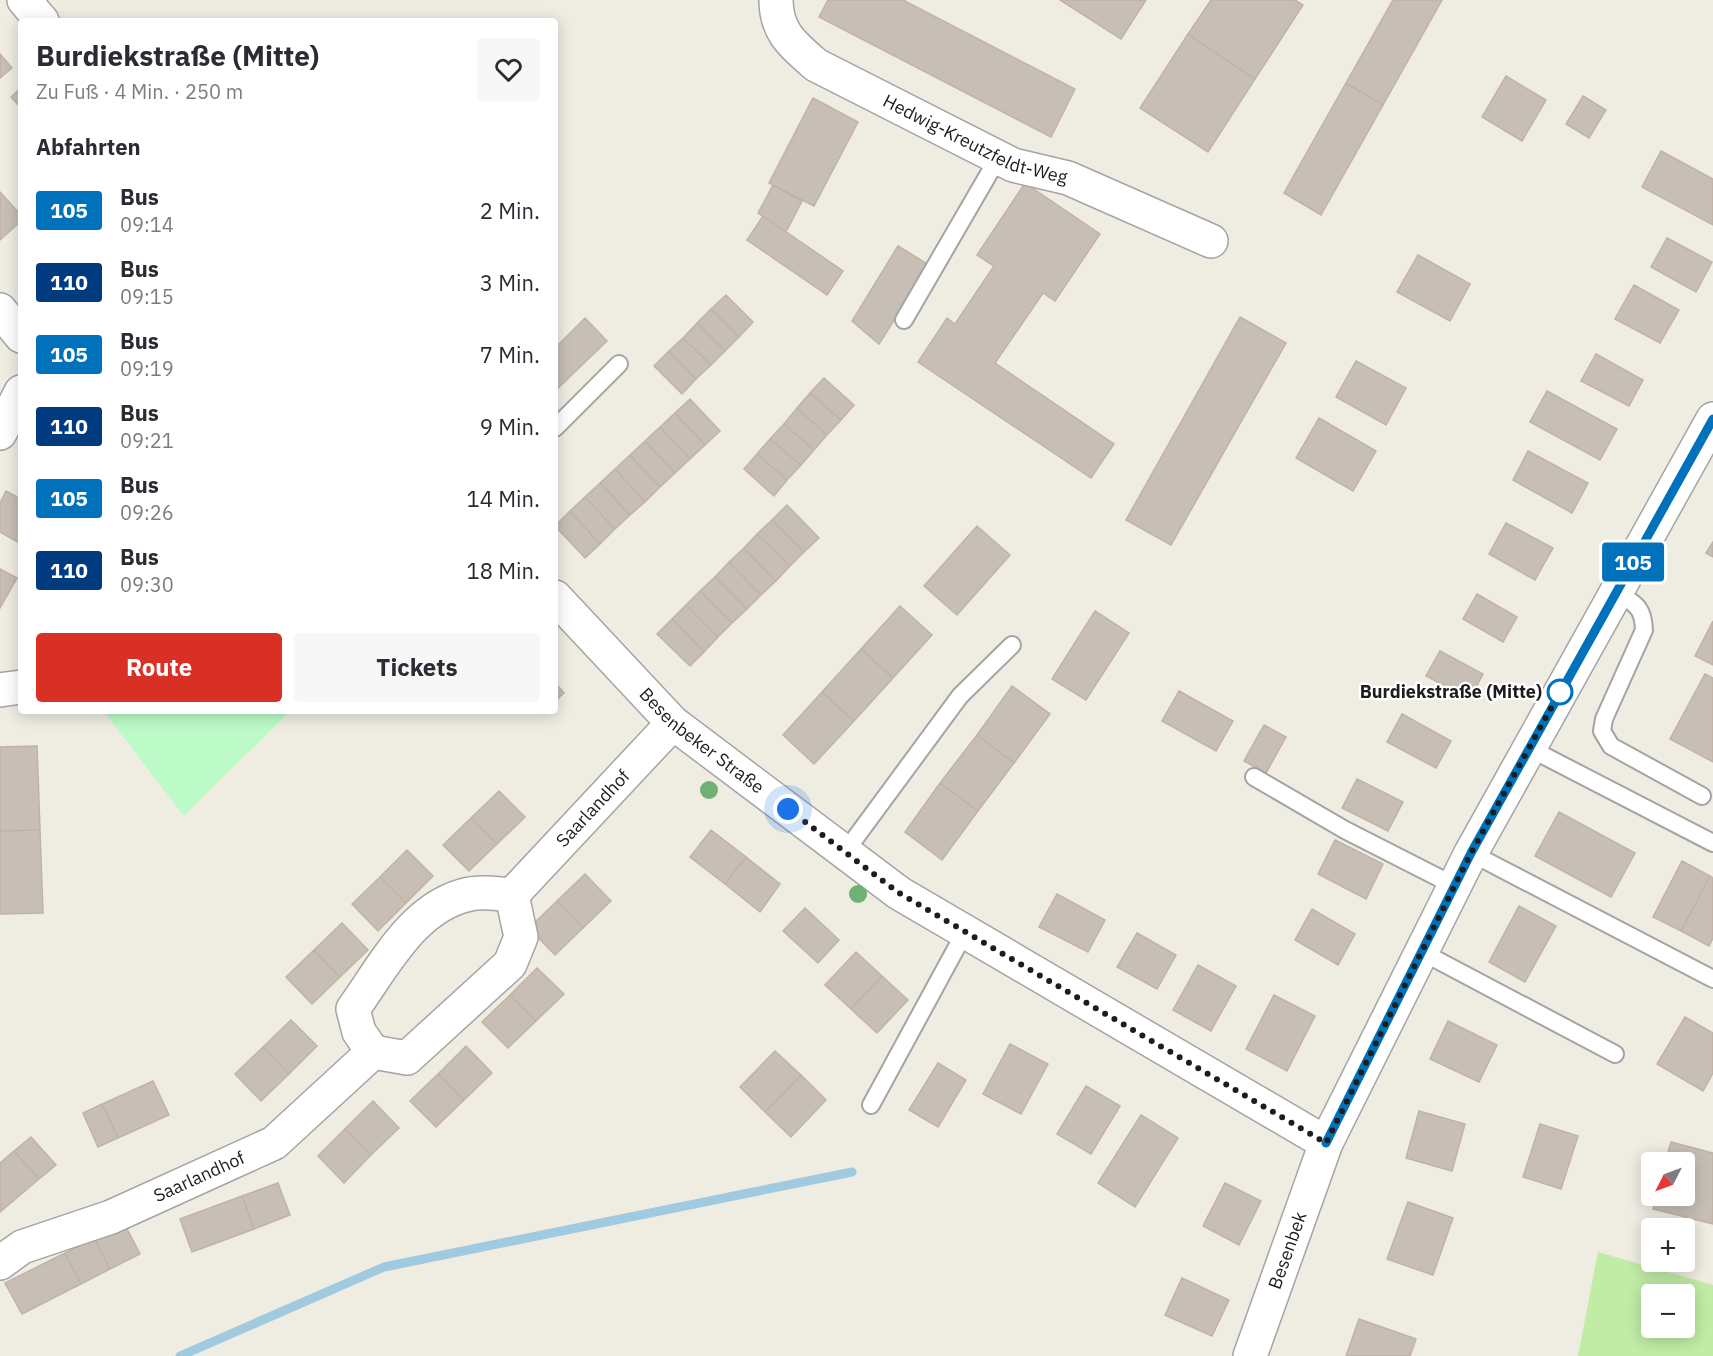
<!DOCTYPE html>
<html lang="de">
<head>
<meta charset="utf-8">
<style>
	:root { --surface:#fff; --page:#f7f7f7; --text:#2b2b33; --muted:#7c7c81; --accent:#d93025 }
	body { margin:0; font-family:"IBM Plex Sans",sans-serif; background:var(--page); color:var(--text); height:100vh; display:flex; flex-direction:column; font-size:22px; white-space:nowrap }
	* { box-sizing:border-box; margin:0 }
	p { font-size:20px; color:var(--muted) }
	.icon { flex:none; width:33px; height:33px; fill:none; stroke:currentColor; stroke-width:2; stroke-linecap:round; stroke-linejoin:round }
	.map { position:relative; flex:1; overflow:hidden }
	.details { position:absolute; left:18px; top:18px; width:540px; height:696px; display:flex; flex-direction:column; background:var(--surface); border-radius:6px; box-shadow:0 3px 15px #0003 }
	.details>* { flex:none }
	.badge { padding:0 12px; border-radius:4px; font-size:21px; line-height:39px }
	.needle { width:39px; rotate:228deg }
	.fabs { position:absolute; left:1641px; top:1152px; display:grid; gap:12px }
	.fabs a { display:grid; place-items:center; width:54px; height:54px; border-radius:6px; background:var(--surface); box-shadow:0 3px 15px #0003; font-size:30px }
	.you { position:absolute; width:30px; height:30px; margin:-15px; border:4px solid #fff; border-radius:50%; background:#1a73e8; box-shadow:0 0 0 9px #1a73e833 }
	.map>.badge { position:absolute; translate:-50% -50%; box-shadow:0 0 0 3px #fff }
	h2 { padding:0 18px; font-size:22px; line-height:54px }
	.round { display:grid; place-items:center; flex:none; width:63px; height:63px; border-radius:6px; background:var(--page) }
	.headline { display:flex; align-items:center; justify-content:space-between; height:102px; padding:0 18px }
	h1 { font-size:28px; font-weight:700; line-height:45px }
	.button { display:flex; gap:12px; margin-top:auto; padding:12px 18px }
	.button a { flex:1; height:69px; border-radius:6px; background:var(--accent); color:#fff; font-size:24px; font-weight:700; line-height:69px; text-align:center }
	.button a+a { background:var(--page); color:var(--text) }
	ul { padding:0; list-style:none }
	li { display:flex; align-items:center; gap:18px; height:72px; padding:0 18px }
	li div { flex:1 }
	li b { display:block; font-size:22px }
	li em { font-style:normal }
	li .badge { min-width:66px; font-weight:700; text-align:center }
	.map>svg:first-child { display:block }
	.grass { fill:#c1eca5; fill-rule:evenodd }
	.park { fill:#bcfbc8 }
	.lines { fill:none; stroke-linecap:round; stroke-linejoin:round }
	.stream { stroke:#a0cadf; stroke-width:9 }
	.building { fill:#c7bfb5; stroke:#c1b3a4; stroke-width:1.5 }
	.lane-casing { stroke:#a4a4a4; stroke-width:20 }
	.street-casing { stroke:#a4a4a4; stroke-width:36 }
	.lane { stroke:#fff; stroke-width:16 }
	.street { stroke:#fff; stroke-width:33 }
	.tree { fill:#6fb075 }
	.line-casing { stroke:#fff; stroke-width:14 }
	.line { stroke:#0072bc; stroke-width:9 }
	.walk { stroke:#1d1d1d; stroke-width:6; stroke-dasharray:0 10.8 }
	.stop-dot { fill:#fff; stroke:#0072bc; stroke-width:3 }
	.labels { text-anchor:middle; stroke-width:4.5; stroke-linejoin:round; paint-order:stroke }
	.street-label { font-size:18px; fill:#1d1d1d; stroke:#fff }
	.stop-label { font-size:18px; font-weight:bold; fill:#1d1d1d; stroke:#fff; text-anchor:end }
</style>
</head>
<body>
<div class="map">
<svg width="1713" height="1356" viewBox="0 0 1713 1356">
	<rect width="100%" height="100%" fill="#efece2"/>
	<!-- grass -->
	<path class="grass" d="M1598 1252 1713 1285V1356H1578ZM1652 1294H1684V1328H1652Z"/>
	<!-- park -->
	<path class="park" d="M106 711H290L184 816 104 712Z"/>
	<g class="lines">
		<!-- stream -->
		<path class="stream" d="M180 1356 384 1267 852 1172"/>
	</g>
	<!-- building -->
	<path class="building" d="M828 0H903L1075 89 1051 137 819 17Z
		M1060 0H1146L1121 39Z
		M1211 0H1295L1303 5 1255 79 1188 34Z
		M1393 0H1442L1383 105 1346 83Z
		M1188 34 1255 79 1208 152 1140 108Z
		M0 54 12 68 0 78Z
		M1506 76 1546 100 1522 141 1482 117Z
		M1346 83 1383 105 1321 215 1284 193Z
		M21 88V108L11 97Z
		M1583 96 1606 110 1589 138 1566 124Z
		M813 98 858 122 814 206 769 183Z
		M1661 151 1713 179V225L1642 187Z
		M1025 183 1100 234 1055 301 1043 293 995 363 1114 444 1091 478 918 362 947 318 955 324 994 266 977 255Z
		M773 185 802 201 786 232 758 213Z
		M0 192 21 215V221L0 240Z
		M763 216 843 271 827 295 747 240Z
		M1667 238 1712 262 1696 292 1651 267Z
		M898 246 929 265 879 344 852 321Z
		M1418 255 1470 284 1450 321 1397 292Z
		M1634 285 1679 310 1660 343 1615 319Z
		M726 295 753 322 739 337 711 309Z
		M711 309 739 337 725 351 697 323Z
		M1240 317 1286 343 1171 545 1126 520Z
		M585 318 607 341 555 391V348Z
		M697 323 725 351 711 365 683 338Z
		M683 338 711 365 696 379 669 351Z
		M669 351 696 379 682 394 654 366Z
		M1596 354 1643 380 1629 406 1581 381Z
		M1356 361 1406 388 1386 425 1336 397Z
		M824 378 854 405 841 420 810 393Z
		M1547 391 1617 429 1600 460 1530 422Z
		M810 393 841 420 827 435 797 408Z
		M690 399 720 431 705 445 675 413Z
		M797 408 827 435 814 450 784 424Z
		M675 413 705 445 690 459 660 427Z
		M1319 418 1376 451 1353 491 1296 458Z
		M784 424 814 450 801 465 770 439Z
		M660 427 690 459 675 473 645 441Z
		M770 439 801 465 787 480 757 454Z
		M645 441 675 473 660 487 630 455Z
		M1528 451 1588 483 1572 513 1513 480Z
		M757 454 787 480 774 496 744 469Z
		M630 455 660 487 645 502 615 469Z
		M615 469 645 502 630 515 600 483Z
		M600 483 630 515 615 529 585 497Z
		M6 491 21 499V544L0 532V503Z
		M585 497 615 529 600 544 570 511Z
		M787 505 819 538 804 552 772 520Z
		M570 511 600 544 585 558 555 526Z
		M772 520 804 552 790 566 757 534Z
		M1506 523 1553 548 1535 580 1489 554Z
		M977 526 1010 555 957 615 924 586Z
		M757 534 790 566 776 581 744 548Z
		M1713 542V557L1706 553Z
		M744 548 776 581 761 595 729 562Z
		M729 562 761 595 747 609 715 577Z
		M0 569 17 578 0 608Z
		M715 577 747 609 732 623 700 591Z
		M700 591 732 623 718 637 686 605Z
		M1477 594 1517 617 1503 642 1463 619Z
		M686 605 718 637 704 652 672 619Z
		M900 606 932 635 893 678 861 649Z
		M1095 611 1129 633 1086 700 1052 679Z
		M672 619 704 652 690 666 657 634Z
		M1713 621V665L1695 656Z
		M861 649 893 678 854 721 822 692Z
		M1440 651 1483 674 1470 699 1426 676Z
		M1705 674 1713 678V762L1670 739Z
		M555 683 564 693 555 701Z
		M1012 686 1050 714 1014 763 977 735Z
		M1179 691 1233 721 1216 751 1162 721Z
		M822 692 854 721 814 764 783 735Z
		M1402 714 1451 741 1436 768 1387 742Z
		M1264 725 1286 737 1266 773 1244 761Z
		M977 735 1014 763 978 811 940 783Z
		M37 746 40 830 0 831V747Z
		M1357 779 1403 802 1388 831 1342 808Z
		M940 783 978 811 942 860 905 832Z
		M499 791 525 817 497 844 471 818Z
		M1559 812 1635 853 1611 897 1535 856Z
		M471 818 497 844 469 871 443 845Z
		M40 830 43 913 0 914V831Z
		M711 830 746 857 725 884 690 857Z
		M1335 840 1383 864 1366 899 1318 874Z
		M407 850 433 876 406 903 380 877Z
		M746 857 780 884 760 912 725 884Z
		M1682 861 1710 876 1681 931 1653 917Z
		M585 874 611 901 583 928 557 901Z
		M1710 876 1713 878V938L1709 946 1681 931Z
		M380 877 406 903 378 931 352 904Z
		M1057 894 1105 920 1088 952 1039 927Z
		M557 901 583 928 555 955 529 928Z
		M1519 906 1556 926 1525 982 1489 962Z
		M805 908 839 940 818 963 783 931Z
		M1312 909 1355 934 1338 965 1295 940Z
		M342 923 368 950 340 977 314 950Z
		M1137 933 1176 955 1157 989 1117 967Z
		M314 950 340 977 312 1004 286 977Z
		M856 952 882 976 851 1009 825 985Z
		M1198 965 1236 986 1211 1031 1173 1010Z
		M537 968 564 994 536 1021 510 995Z
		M882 976 908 1000 877 1033 851 1009Z
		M510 995 536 1021 508 1048 482 1022Z
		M1274 995 1315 1016 1287 1071 1246 1049Z
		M1685 1017 1713 1033V1073L1703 1091 1657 1064Z
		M291 1020 317 1046 289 1074 263 1047Z
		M1448 1021 1497 1045 1479 1082 1430 1059Z
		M1010 1044 1048 1064 1021 1114 983 1094Z
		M466 1046 492 1073 464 1100 438 1074Z
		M263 1047 289 1074 261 1101 235 1074Z
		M775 1051 801 1075 765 1112 740 1087Z
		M938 1063 966 1080 938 1127 909 1110Z
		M438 1074 464 1100 436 1127 410 1101Z
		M801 1075 826 1100 791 1137 765 1112Z
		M153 1081 169 1115 118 1138 102 1104Z
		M1086 1086 1120 1106 1091 1154 1057 1134Z
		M373 1101 399 1128 371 1155 345 1129Z
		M102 1104 118 1138 98 1147 83 1113Z
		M1419 1111 1465 1124 1452 1171 1406 1158Z
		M1141 1115 1178 1138 1135 1207 1098 1183Z
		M1540 1124 1578 1136 1561 1189 1523 1177Z
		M345 1129 371 1155 344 1183 318 1156Z
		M31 1137 56 1165 39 1179 14 1151Z
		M1671 1142 1713 1153V1224L1653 1209 1657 1196H1684V1162H1665Z
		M14 1151 39 1179 0 1212V1163Z
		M278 1183 290 1215 254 1229 242 1196Z
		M1225 1183 1261 1201 1239 1245 1203 1226Z
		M242 1196 254 1229 192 1252 180 1219Z
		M1408 1202 1453 1218 1433 1275 1387 1259Z
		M124 1223 140 1254 110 1269 94 1238Z
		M94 1238 110 1269 81 1284 65 1253Z
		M65 1253 81 1284 22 1314 5 1283Z
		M1182 1278 1229 1300 1212 1336 1165 1315Z
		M1359 1319 1416 1339 1410 1356H1346Z"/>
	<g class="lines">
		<defs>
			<path id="lane" d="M904 320 998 158
				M555 428 619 364
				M1616 592C1635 604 1643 606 1644 630L1604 719 1602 731 1611 746 1702 796
				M1529 748 1713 843
				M1254 777 1345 830 1455 886
				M845 852 960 696 1012 645
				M1471 853 1713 979
				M1422 952 1615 1054
				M871 1105 965 932"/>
			<g id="street">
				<path d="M24 0 42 21"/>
				<path id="s1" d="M776 0C776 32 793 45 816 65L1013 165 1068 178 1211 241"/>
				<path d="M0 310 21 336"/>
				<path d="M0 433 21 392"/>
				<path id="s2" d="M555 597 673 723 899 893 1326 1143"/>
				<path d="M0 690 21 687"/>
				<path d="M373 1052 407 1058 510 964 521 937 512 895"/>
				<path id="s3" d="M0 1263 22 1247 111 1217 274 1143 373 1052 359 1032 353 1009C384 966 414 905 470 894 483 891 499 894 512 895L673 723"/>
				<path id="s4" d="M1250 1356 1326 1143 1471 853 1713 419"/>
			</g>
		</defs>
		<!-- lane casing -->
		<use href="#lane" class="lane-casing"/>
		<!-- street casing -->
		<use href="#street" class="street-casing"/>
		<!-- lane -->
		<use href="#lane" class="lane"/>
		<!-- street -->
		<use href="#street" class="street"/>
	</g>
	<!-- trees -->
	<g class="tree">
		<circle cx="709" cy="790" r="9"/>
		<circle cx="858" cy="894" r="9"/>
	</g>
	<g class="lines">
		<defs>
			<path id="line" d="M1326 1143 1471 853 1713 419"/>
		</defs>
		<!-- line casing -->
		<use href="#line" class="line-casing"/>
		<!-- line -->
		<use href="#line" class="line"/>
		<!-- walk -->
		<path class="walk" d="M788 809 899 893 1326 1143 1471 853 1560 692"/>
	</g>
	<!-- markers -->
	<circle class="stop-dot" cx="1560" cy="692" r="12"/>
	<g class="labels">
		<!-- street labels -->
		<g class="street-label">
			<text dy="6" stroke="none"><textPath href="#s1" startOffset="256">Hedwig-Kreutzfeldt-Weg</textPath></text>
			<text dy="6" stroke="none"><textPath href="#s2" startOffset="206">Besenbeker Straße</textPath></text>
			<text dy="6" stroke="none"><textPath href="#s3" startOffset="812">Saarlandhof</textPath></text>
			<text dy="6" stroke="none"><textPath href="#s3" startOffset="218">Saarlandhof</textPath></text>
			<text dy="6" stroke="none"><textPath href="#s4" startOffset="112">Besenbek</textPath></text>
		</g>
		<!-- stop labels -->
		<g class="stop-label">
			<text x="1542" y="698">Burdiekstraße (Mitte)</text>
		</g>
	</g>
</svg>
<div class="fabs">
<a><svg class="needle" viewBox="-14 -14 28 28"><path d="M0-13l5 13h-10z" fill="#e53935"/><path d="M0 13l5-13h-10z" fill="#7c7c81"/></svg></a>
<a>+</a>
<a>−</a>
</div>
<div class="you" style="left:788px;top:809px"></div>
<b class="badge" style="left:1633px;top:562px;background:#0072bc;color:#fff">105</b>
<section class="details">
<div class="headline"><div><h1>Burdiekstraße (Mitte)</h1><p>Zu Fuß · 4 Min. · 250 m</p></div><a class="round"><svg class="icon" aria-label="heart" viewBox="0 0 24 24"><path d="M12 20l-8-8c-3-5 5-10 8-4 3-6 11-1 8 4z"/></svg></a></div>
<h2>Abfahrten</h2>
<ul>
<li><span class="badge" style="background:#0072bc;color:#fff">105</span><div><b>Bus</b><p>09:14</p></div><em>2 Min.</em></li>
<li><span class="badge" style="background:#003b80;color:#fff">110</span><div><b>Bus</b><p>09:15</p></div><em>3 Min.</em></li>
<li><span class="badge" style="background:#0072bc;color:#fff">105</span><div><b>Bus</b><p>09:19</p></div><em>7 Min.</em></li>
<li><span class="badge" style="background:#003b80;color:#fff">110</span><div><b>Bus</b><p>09:21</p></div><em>9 Min.</em></li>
<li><span class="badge" style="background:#0072bc;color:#fff">105</span><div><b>Bus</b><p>09:26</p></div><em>14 Min.</em></li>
<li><span class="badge" style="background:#003b80;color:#fff">110</span><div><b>Bus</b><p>09:30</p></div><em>18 Min.</em></li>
</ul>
<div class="button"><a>Route</a><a>Tickets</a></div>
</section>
</div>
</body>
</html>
